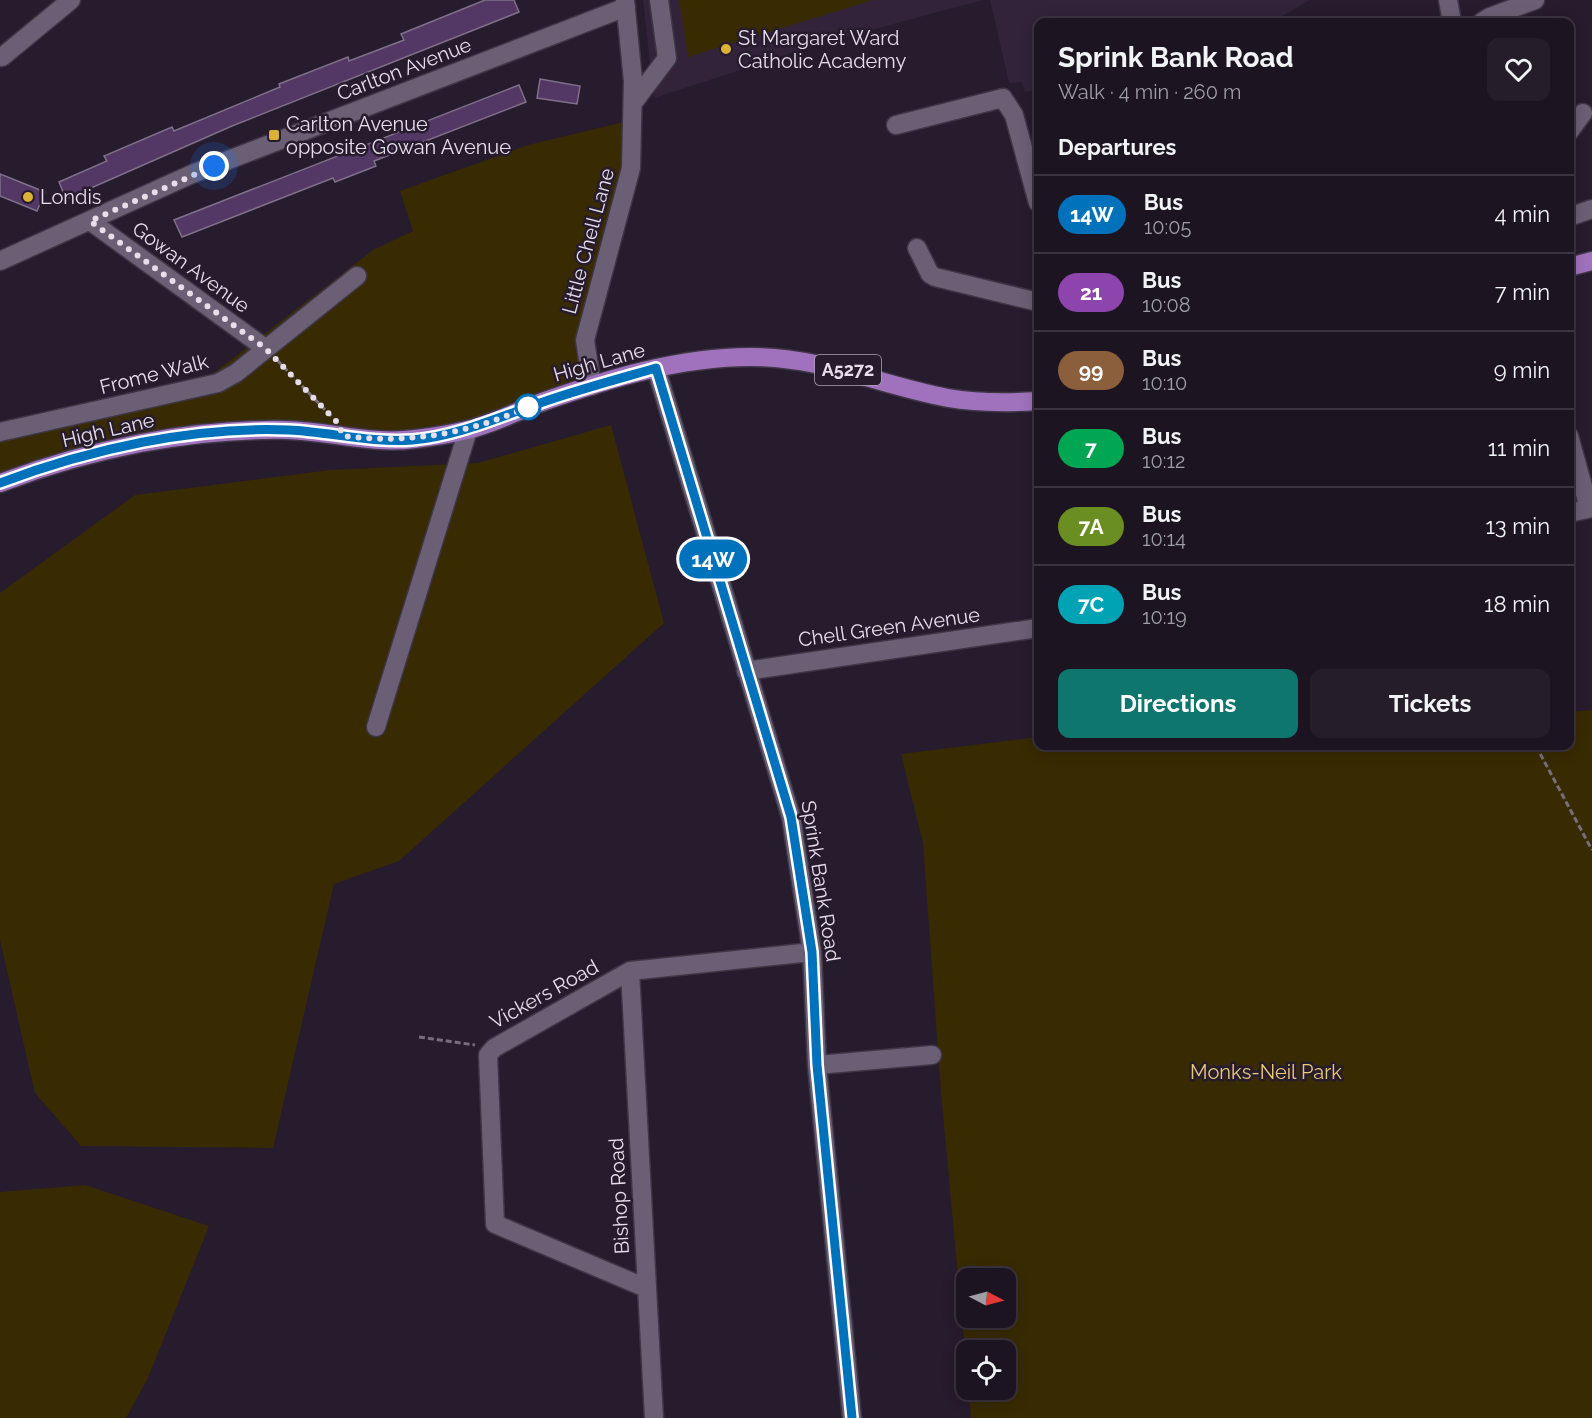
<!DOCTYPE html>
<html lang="en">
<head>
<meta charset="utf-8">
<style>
	:root { --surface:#1d1422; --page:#251d2a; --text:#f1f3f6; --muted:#a09ea5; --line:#3b3340; --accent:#0f766e }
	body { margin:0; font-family:Raleway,sans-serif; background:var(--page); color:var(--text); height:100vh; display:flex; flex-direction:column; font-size:22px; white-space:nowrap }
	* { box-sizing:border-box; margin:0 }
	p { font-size:20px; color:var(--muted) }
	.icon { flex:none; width:33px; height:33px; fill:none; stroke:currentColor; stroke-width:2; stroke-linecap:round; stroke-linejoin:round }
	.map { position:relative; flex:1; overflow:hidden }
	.side { position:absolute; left:1034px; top:18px; width:540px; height:732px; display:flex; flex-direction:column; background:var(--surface); border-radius:12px; box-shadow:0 3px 15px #0003,0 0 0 2px var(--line) }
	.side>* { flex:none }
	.badge { padding:0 12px; border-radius:20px; font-size:21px; line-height:39px }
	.needle { width:39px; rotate:96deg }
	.fabs { position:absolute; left:956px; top:1268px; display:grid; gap:12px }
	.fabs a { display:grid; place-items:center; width:60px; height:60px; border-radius:12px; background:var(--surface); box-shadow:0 3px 15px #0003,0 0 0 2px var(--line); font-size:30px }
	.you { position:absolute; width:30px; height:30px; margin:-15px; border:4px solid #fff; border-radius:50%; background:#1a73e8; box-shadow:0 0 0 9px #1a73e833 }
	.map>.badge { position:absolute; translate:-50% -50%; box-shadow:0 0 0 3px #fff }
	h2 { padding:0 24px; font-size:22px; line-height:54px }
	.round { display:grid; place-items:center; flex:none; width:63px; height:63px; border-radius:12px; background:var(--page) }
	.overview { display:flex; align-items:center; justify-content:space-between; height:102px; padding:0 24px }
	h1 { font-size:28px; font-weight:700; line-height:45px }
	.primary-button { display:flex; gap:12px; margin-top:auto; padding:12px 24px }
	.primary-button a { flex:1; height:69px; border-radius:12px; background:var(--accent); color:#fff; font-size:24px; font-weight:700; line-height:69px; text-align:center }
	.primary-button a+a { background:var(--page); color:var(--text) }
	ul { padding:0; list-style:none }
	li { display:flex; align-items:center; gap:18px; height:78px; padding:0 24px; border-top:2px solid var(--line) }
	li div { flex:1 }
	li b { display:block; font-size:22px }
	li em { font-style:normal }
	li .badge { min-width:66px; font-weight:700; text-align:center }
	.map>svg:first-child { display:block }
	.built { fill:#32233b }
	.green { fill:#382b02; fill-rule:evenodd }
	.building { fill:#533765; stroke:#7e7188; stroke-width:1.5 }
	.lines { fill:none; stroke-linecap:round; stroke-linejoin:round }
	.minor-casing { stroke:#3e3645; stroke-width:21 }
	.major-casing { stroke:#3e3645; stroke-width:21 }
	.path { stroke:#776d7d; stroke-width:3; stroke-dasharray:6 3; stroke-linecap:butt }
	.minor { stroke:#6b5f75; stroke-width:18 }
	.major { stroke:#a072bd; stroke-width:18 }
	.line-casing { stroke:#fff; stroke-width:14 }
	.line { stroke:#0072bc; stroke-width:9 }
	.walk { stroke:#e6dfeb; stroke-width:6; stroke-dasharray:0 10.8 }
	.poi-dot { fill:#dbb233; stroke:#271b2e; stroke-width:2 }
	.stop-dot { fill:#fff; stroke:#0072bc; stroke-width:3 }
	.labels { text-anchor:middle; stroke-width:5; stroke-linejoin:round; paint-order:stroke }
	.shield { fill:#271b2e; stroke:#ada4b2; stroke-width:1.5 }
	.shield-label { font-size:18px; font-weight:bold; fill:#e6dfeb }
	.poi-label { font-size:20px; fill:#e6dfeb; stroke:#271b2e; text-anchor:start }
	.street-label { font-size:20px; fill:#e6dfeb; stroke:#271b2e }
	.park-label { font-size:20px; fill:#e9ca73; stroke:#271b2e }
</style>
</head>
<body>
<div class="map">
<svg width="1592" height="1418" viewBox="0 0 1592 1418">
	<rect width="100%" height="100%" fill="#271b2e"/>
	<!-- built -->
	<path class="built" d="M643 0H982L820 44 654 98Z
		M990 0H1310L1272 22H1038V89L1025 92 1022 82 1009 83Z"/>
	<!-- green -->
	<path class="green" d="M679 0H873L688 57Z
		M632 120 592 312V386L411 440 202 435 0 485V429L214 373 373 250 413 231 400 191 528 145Z
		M611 425 664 623 399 861 334 884 273 1148 81 1146 35 1093 0 940V593L135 495 330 470 478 463Z
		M1592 710V1418H971L968 1389H1005V1350H966V1363L941 1093 923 843 901 754 1038 737V746H1569V712ZM966 1278H1005V1317H966Z
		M85 1185 209 1226 148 1378 126 1418H0V1192Z"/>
	<!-- building -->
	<path class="building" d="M485 0H514L519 12 232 126 66 199 59 182 107 161 104 156 172 127 174 131 280 87 279 84 348 57 349 61 404 40 401 34Z
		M540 79 580 86 577 104 537 98Z
		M519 85 526 102 374 161 376 166 335 182 333 178 182 237 174 220Z
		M0 174 45 192 37 211 0 196Z"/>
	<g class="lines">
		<defs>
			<path id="minor" d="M1448 0 1452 22
				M1482 22 1490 17 1535 0
				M2 57 71 0
				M633 103 667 58 659 0
				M896 125 1003 98 1014 115 1038 203
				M1569 132 1583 113
				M1569 217 1592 209
				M90 221 265 348
				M917 248 930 274 935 277 1038 302
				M0 261 192 174 626 7
				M656 368 791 817 812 952 817 1065 852 1418
				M592 386 585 340 631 168 633 81 625 0
				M0 432 218 383 236 373 357 276
				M1569 436 1589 508
				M1569 513 1592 508
				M746 671 1038 628
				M376 727 468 430
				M630 971 654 1418
				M817 1065 932 1055
				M646 1288 495 1224 488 1055 494 1048 630 971 812 952"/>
			<path id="major" d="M1569 267 1592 261
				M0 483C90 449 190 428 287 430 329 431 372 445 415 439 432 437 450 434 467 430 493 424 517 411 542 402 608 379 679 357 750 357 824 357 878 385 948 398 977 403 1008 403 1038 401"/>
		</defs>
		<!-- minor casing -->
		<use href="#minor" class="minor-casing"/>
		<!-- major casing -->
		<use href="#major" class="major-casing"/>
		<!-- path -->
		<path class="path" d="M277 360 333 418
			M1536 746 1592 850
			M419 1037 475 1045"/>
		<!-- minor -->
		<use href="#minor" class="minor"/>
		<!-- major -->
		<use href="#major" class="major"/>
	</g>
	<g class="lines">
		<defs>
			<path id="line" d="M0 483C90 449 193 426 289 430 330 432 371 443 412 440 458 436 499 417 543 402 580 389 618 379 656 368L791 817 812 952 817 1065 852 1418"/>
		</defs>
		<!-- line casing -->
		<use href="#line" class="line-casing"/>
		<!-- line -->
		<use href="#line" class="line"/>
		<!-- walk -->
		<path class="walk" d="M214 166 90 221 265 348 338 423 343 436C408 444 468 434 528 407"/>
	</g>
	<!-- markers -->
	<g class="poi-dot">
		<circle cx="726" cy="49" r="6"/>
		<rect x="268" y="129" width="12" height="12" rx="3"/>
		<circle cx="28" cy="197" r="6"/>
	</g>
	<circle class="stop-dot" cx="528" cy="407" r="12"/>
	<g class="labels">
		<!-- shield labels -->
		<rect class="shield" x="815" y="355" width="66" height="30" rx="4.5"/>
		<g class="shield-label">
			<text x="848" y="376">A5272</text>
		</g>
		<!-- poi labels -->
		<g class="poi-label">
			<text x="738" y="45">St Margaret Ward<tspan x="738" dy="23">Catholic Academy</tspan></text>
			<text x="286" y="131">Carlton Avenue<tspan x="286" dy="23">opposite Gowan Avenue</tspan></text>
			<text x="40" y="204">Londis</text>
		</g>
		<!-- street labels -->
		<g class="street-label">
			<text transform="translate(404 69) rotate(-21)" y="7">Carlton Avenue</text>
			<text transform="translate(588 241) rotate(-75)" y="7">Little Chell Lane</text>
			<text transform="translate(191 267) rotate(36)" y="7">Gowan Avenue</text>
			<text transform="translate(599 362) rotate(-16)" y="7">High Lane</text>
			<text transform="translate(154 374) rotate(-14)" y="7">Frome Walk</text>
			<text transform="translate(108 430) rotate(-13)" y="7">High Lane</text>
			<text transform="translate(889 627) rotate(-8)" y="7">Chell Green Avenue</text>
			<text transform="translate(821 881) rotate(81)" y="7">Sprink Bank Road</text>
			<text transform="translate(544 994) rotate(-29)" y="7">Vickers Road</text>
			<text transform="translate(619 1196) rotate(-93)" y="7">Bishop Road</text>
		</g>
		<!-- park labels -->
		<g class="park-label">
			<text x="1266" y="1079">Monks-Neil Park</text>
		</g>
	</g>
</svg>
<div class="fabs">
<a><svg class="needle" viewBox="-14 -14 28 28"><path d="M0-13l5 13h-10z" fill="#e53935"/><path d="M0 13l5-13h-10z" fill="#a09ea5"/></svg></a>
<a><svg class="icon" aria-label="locate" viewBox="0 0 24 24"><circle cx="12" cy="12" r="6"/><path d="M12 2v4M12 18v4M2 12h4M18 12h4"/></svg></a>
</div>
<div class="you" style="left:214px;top:166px"></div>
<b class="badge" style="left:713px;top:559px;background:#0072bc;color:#fff">14W</b>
<section class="side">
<div class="overview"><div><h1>Sprink Bank Road</h1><p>Walk · 4 min · 260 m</p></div><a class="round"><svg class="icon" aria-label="heart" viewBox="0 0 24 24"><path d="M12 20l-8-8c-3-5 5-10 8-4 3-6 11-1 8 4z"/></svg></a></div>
<h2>Departures</h2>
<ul>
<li><span class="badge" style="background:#0072bc;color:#fff">14W</span><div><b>Bus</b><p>10:05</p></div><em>4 min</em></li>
<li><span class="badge" style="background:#8e44ad;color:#fff">21</span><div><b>Bus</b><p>10:08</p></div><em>7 min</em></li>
<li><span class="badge" style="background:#8b5e3c;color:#fff">99</span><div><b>Bus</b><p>10:10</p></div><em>9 min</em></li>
<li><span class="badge" style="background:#00a651;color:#fff">7</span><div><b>Bus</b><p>10:12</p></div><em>11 min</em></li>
<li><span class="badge" style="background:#6b8e23;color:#fff">7A</span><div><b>Bus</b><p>10:14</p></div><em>13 min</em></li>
<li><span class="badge" style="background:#00a3b4;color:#fff">7C</span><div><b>Bus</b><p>10:19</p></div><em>18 min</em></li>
</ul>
<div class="primary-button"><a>Directions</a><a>Tickets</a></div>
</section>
</div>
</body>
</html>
